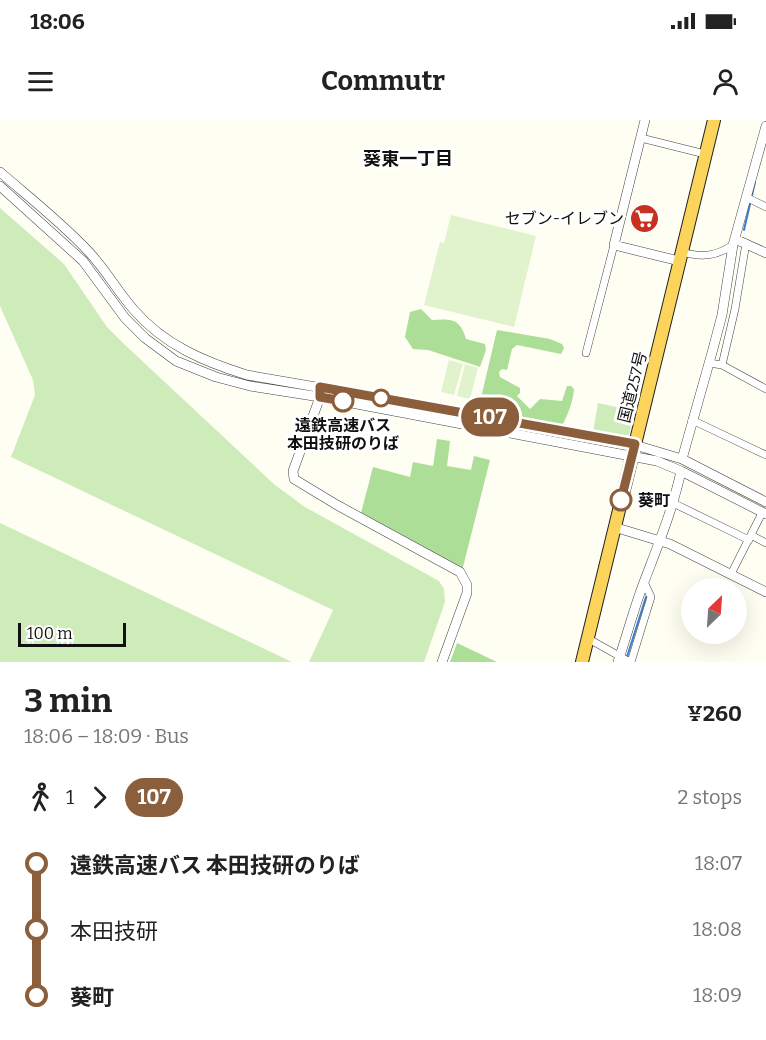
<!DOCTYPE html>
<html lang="en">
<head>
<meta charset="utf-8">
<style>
	:root { --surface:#fff; --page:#f6f6f6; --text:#222; --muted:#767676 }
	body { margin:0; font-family:Bitter,"Noto Sans JP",serif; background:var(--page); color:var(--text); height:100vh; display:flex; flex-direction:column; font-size:22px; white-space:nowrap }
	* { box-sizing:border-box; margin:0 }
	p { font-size:20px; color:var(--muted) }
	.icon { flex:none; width:33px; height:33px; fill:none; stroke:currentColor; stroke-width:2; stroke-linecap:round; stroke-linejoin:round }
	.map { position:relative; height:542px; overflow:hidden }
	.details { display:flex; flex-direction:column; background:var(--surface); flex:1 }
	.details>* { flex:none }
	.badge { padding:0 12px; border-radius:20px; font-size:21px; line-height:39px }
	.needle { width:39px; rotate:25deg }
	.tools { position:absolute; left:681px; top:458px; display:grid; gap:12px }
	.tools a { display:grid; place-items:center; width:66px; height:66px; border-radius:50%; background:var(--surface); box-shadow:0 6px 24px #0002; font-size:30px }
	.scale { position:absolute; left:18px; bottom:15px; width:108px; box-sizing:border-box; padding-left:6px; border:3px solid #101010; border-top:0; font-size:16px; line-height:21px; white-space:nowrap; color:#101010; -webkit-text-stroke:4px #fff; paint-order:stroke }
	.map>.badge { position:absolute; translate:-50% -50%; box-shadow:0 0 0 3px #fff }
	.legs { display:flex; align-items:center; gap:9px; height:66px; padding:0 24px; font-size:20px }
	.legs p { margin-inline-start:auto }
	.head { display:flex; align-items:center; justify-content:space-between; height:102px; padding:0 24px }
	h1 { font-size:33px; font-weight:700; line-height:45px }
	ul { padding:0 24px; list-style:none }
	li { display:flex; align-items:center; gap:21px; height:66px; font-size:22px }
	li i { display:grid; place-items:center; width:9px; height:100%; margin:0 8px; background:currentColor }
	li i::after { content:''; width:15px; height:15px; margin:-8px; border:4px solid; border-radius:50%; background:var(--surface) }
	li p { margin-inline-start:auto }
	li:first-child i { background:linear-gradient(#0000 50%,currentColor 0) }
	li:last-child i { background:linear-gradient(currentColor 50%,#0000 0) }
	.status { display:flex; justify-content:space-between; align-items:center; height:42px; padding:0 30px; background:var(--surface); direction:ltr }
	.status svg { height:16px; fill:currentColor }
	header { display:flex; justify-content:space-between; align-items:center; height:78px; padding:0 24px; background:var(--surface); font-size:27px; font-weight:700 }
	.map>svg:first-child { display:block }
	.green { fill:#cdecba }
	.forest { fill:#adde98 }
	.pitch { fill:#e0f3cc }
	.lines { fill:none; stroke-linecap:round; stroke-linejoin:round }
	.stream { stroke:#387fd4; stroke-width:2 }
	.minor-casing { stroke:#434343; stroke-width:8 }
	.tertiary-casing { stroke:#434343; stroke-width:10 }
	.trunk-casing { stroke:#212121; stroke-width:14 }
	.minor { stroke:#fff; stroke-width:7 }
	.tertiary { stroke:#fff; stroke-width:9 }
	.trunk { stroke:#fcd45c; stroke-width:12 }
	.line-1-casing { stroke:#fff; stroke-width:14 }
	.line-1 { stroke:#8b5e3c; stroke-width:9 }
	.stop-1-dot { fill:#fff; stroke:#8b5e3c; stroke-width:3 }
	.labels { text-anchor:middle; stroke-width:6; stroke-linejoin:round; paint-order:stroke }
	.poi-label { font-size:16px; fill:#101010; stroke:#fff; text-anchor:end }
	.street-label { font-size:16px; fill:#101010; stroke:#fff }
	.stop-label { font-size:16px; font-weight:bold; fill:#101010; stroke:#fff }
	.neighbourhood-label { font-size:18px; font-weight:bold; fill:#101010; stroke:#fff }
</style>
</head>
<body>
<div class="status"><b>18:06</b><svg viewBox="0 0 49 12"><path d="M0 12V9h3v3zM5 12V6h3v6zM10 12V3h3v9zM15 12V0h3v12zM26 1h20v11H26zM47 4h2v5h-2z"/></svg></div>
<header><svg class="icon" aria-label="menu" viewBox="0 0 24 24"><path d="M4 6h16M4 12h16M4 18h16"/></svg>Commutr<svg class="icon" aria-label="person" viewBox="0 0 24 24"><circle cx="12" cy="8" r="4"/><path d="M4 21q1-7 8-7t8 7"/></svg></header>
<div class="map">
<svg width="766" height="542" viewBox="0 0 766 542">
	<rect width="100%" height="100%" fill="#fffef3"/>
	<!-- green -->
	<path class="green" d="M0 88 64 144 107 207 124 224 275 365 305 387 439 461 444 469 445 482 424 542H309L333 490 11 337 35 275 33 260 0 186Z
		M598 283 634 291 629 315 620 317 593 312Z
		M664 337 674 339 766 385V390L691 349Z
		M0 403 292 542H0Z"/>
	<!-- forest -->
	<path class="forest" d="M421 189 432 200C451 199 460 198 466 219L485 224 486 230 480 247 428 230 413 229 405 217 410 192Z
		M497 210 550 219 562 224 564 228 561 234 517 225 512 229 507 250 502 249 499 252 500 257 520 268V273L517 276 530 289 540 279 562 281 567 266H571L574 269C573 282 568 294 562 306L488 294 480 282Z
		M437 319 450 321 447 346 471 350 474 336 490 340 462 451 361 393 373 347 410 357 413 342 433 346Z
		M457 523 497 542H450Z"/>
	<!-- pitch -->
	<path class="pitch" d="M451 95 536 116 514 207 424 185 440 122 444 123Z
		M449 240 463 244 454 275 441 272Z
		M465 244 478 248 470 279 457 276Z"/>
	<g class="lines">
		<!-- stream -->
		<path class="stream" d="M744 110 755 62
			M627 537 646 477"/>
		<defs>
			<path id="minor" d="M641 18 705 34
				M746 77 766 87
				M682 132C702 138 716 136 733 125
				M586 233 614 125
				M709 243 722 245 735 189 746 123
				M722 245 766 269
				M692 300 766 335
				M673 383 749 420
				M751 415 766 423
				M731 454 762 393
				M587 518 630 542
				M631 542 651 477 644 462"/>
			<path id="tertiary" d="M645 0 614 125 679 141
				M0 52C30 78 62 103 89 132 106 150 118 172 134 190 164 225 205 242 247 255L566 310 635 325 682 339 766 382
				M0 66 83 141 125 198 145 218 176 241 216 257 250 266 320 277 657 341 681 351 766 394
				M735 119 766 133
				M320 272V277L293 351 294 359 337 385 460 452 467 465V473L442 542
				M682 339 713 229 722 195 733 125 766 6
				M614 407 670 424 766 472
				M618 542C627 515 634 488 644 462 658 425 673 389 681 351"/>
			<path id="trunk" d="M582 542 714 0"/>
		</defs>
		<!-- minor casing -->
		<use href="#minor" class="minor-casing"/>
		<!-- tertiary casing -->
		<use href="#tertiary" class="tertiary-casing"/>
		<!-- trunk casing -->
		<use href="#trunk" class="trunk-casing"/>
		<!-- minor -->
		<use href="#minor" class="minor"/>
		<!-- tertiary -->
		<use href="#tertiary" class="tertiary"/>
		<!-- trunk -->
		<use href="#trunk" class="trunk"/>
	</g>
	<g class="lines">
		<defs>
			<path id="line-1" d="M343 281 320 277V267L635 324 621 380"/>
		</defs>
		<!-- line-1 casing -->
		<use href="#line-1" class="line-1-casing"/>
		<!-- line-1 -->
		<use href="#line-1" class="line-1"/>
	</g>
	<!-- icons -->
	<defs>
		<symbol id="supermarket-disc" viewBox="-11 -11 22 22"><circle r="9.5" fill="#c83020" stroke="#fff"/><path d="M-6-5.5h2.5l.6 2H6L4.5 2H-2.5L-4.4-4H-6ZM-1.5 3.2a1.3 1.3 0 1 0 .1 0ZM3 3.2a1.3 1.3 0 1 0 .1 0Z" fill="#fff"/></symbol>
	</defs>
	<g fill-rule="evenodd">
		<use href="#supermarket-disc" x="628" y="82" width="33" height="33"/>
	</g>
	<!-- markers -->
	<g class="stop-1-dot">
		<circle cx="381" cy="278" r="8"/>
		<circle cx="343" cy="281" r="10"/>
		<circle cx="621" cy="380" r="10"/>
	</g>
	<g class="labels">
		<!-- poi labels -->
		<g class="poi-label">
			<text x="624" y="104">セブン-イレブン</text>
		</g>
		<!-- street labels -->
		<g class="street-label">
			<text transform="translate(632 267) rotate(-76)" y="6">国道257号</text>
		</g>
		<!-- stop labels -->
		<g class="stop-label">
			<text x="343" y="311">遠鉄高速バス<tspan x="343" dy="18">本田技研のりば</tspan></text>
			<text x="638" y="386" text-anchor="start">葵町</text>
		</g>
		<!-- neighbourhood labels -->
		<g class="neighbourhood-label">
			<text x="408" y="45">葵東一丁目</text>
		</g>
	</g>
</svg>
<div class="tools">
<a><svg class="needle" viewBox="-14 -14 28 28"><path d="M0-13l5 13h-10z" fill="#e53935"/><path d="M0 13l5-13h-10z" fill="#767676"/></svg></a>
</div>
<div class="scale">100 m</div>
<b class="badge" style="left:490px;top:297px;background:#8b5e3c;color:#fff">107</b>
</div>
<section class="details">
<div class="head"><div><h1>3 min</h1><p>18:06 – 18:09 · Bus</p></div><b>¥260</b></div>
<div class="legs"><svg class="icon" aria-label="walk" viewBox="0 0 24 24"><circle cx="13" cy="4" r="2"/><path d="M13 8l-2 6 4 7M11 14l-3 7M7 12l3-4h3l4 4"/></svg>1<svg class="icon" aria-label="forward" viewBox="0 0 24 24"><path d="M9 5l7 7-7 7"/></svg><b class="badge" style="background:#8b5e3c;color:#fff">107</b><p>2 stops</p></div>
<ul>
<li><i style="color:#8b5e3c"></i><b>遠鉄高速バス 本田技研のりば</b><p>18:07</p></li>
<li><i style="color:#8b5e3c"></i><span>本田技研</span><p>18:08</p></li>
<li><i style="color:#8b5e3c"></i><b>葵町</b><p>18:09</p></li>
</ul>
</section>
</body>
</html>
